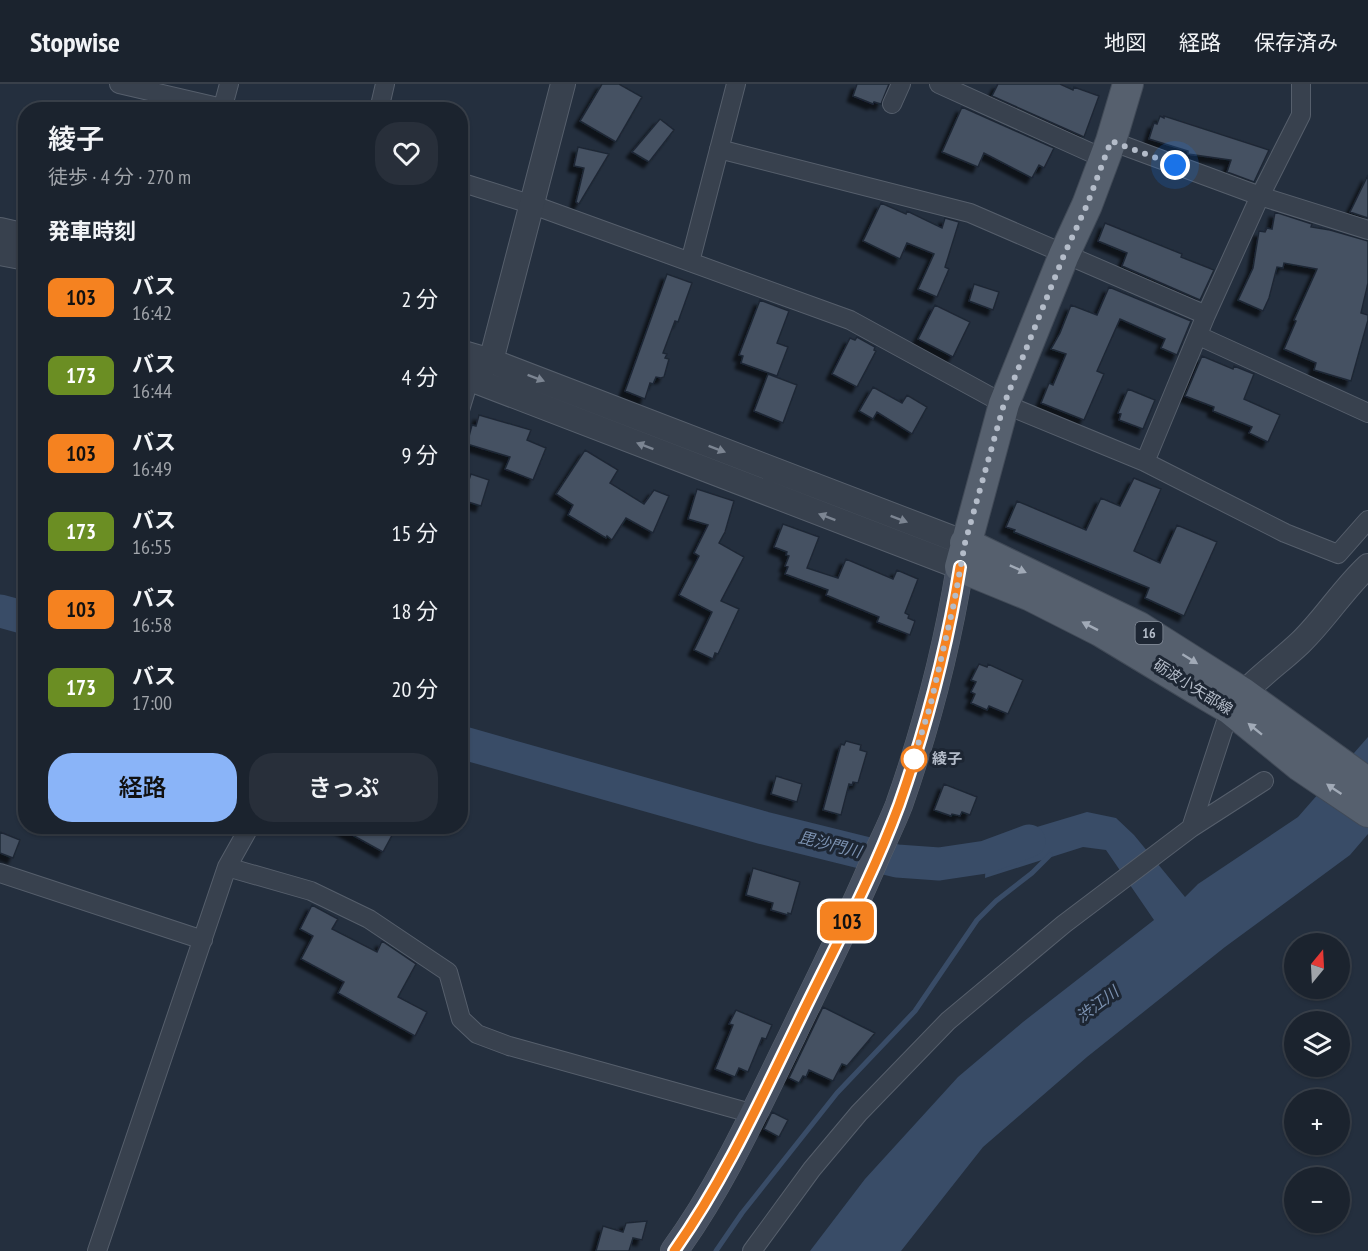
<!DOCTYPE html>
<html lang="ja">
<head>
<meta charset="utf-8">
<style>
	:root { --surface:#1b232e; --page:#282f3a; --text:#f1f3f6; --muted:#a0a4aa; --line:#39404a; --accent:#8ab4f8 }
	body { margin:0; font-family:"PT Sans Narrow","Noto Sans JP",sans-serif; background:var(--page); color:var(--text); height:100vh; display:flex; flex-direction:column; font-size:22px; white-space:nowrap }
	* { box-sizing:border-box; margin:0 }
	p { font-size:20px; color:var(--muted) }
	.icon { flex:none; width:33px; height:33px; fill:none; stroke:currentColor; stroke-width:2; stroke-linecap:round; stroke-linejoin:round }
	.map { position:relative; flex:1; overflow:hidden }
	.drawer { position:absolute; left:18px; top:18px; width:450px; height:732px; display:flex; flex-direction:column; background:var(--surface); border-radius:24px; box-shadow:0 2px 4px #0004,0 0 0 2px var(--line) }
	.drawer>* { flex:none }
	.badge { padding:0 12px; border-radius:9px; font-size:21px; line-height:39px }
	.needle { width:39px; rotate:18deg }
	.fabs { position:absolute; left:1284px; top:849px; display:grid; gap:12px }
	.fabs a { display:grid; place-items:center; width:66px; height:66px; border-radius:50%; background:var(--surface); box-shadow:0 2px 4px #0004,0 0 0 2px var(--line); font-size:30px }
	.you { position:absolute; width:30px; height:30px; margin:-15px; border:4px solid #fff; border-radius:50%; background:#1a73e8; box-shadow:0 0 0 9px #1a73e833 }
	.map>.badge { position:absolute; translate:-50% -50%; box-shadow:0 0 0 3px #fff }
	h2 { padding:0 30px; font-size:22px; line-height:54px }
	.round { display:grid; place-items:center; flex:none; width:63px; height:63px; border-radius:24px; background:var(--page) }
	.headline { display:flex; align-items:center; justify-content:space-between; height:102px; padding:0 30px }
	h1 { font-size:28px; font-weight:600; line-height:45px }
	.action { display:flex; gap:12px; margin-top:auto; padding:12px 30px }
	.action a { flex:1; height:69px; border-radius:24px; background:var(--accent); color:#111; font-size:24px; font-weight:600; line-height:69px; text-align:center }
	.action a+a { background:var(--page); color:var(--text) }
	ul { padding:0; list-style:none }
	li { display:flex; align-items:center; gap:18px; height:78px; padding:0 30px }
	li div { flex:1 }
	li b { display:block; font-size:22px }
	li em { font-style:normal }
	li .badge { min-width:66px; font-weight:700; text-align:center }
	header { display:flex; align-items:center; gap:36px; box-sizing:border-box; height:84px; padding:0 30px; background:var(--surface); border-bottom:2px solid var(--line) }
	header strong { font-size:28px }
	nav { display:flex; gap:33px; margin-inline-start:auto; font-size:21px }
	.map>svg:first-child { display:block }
	.water { fill:#394c67 }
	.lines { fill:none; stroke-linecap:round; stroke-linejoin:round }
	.stream { stroke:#394c67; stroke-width:5 }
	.river { stroke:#394c67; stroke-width:33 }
	.building { fill:#455162; stroke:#1f2835; stroke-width:1.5; filter:url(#shadow) }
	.minor-casing { stroke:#565f6c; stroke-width:20 }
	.tertiary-casing { stroke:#565f6c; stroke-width:26 }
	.secondary-casing { stroke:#565f6c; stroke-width:28 }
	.primary-casing { stroke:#414a57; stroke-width:32 }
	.minor { stroke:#38414e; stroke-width:18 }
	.tertiary { stroke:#38414e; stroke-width:24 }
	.secondary { stroke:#465061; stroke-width:27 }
	.primary { stroke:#56606e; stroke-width:30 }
	.oneway { fill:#7c8592 }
	.oneway2 { fill:#a1aab7 }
	.line-casing { stroke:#fff; stroke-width:14 }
	.line { stroke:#f58220; stroke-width:9 }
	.walk { stroke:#b4bcc9; stroke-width:6; stroke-dasharray:0 10.8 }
	.stop-dot { fill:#fff; stroke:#f58220; stroke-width:3 }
	.labels { text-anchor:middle; stroke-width:6; stroke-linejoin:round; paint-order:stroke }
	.shield { fill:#1d2633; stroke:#878f9c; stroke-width:1.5 }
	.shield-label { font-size:14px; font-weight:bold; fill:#b4bcc9 }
	.street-label { font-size:15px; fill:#b4bcc9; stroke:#1d2633 }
	.stop-label { font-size:15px; font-weight:bold; fill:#b4bcc9; stroke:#1d2633; text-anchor:start }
	.water-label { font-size:16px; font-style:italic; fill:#7c92b1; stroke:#1d2633 }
</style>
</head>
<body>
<header>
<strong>Stopwise</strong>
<nav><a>地図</a><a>経路</a><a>保存済み</a></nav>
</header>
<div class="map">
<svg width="1368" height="1167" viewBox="0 0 1368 1167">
	<defs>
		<filter id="shadow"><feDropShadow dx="-5.5" dy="5.5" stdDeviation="1.5" flood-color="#0009"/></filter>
	</defs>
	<rect width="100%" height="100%" fill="#242f3e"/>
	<!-- water -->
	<path class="water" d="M1368 653V750L1350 771 1225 863 1087 973 983 1063 901 1167H810L865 1095 958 993 1023 938 1154 836 1106 766 1083 763 985 794 987 758 1087 728 1116 734 1134 751 1185 813 1198 800 1298 733Z"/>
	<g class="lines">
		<!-- stream -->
		<path class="stream" d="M716 1167 742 1129 837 1009 915 927 977 836 996 817 1032 789 1050 771"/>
		<!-- river -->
		<path class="river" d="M0 527 26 534
			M460 658 764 744 897 777 939 780 986 773 1029 757"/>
	</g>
	<!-- building -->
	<path class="building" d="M602 0H619L642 13 616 58 580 37Z
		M857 0H889L881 20 874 18 873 20 853 12Z
		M998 0H1060L1073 6 1074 3 1099 12 1084 53 992 12Z
		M962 23 1054 64 1044 84 1039 81 1032 94 984 69 978 83 942 68Z
		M1160 32 1164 34V32L1269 66 1254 98 1227 88 1231 76 1188 70V67L1149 55 1154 39 1157 40Z
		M660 35 674 46 649 78 632 68Z
		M578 63 609 70 579 120 576 118 584 84 574 82Z
		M1368 91V134L1350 128Z
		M881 119 906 130 907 127 942 144 945 134 959 138 945 183 949 185 937 213 918 205 934 170 907 159 900 175 863 157Z
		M1275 128 1312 140 1311 143 1330 146 1368 157V199L1361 229 1368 231V236L1351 297 1314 286 1316 279 1284 265 1296 237 1294 236 1317 185 1284 179 1283 184 1277 183 1269 214 1263 227 1238 216 1253 184 1259 147 1265 148 1267 144 1272 145Z
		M1105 139 1182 170 1181 173 1214 186 1200 216 1122 182 1127 169 1098 157Z
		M667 190 692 199 678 238 675 237 663 269 667 270 665 274 669 275 664 293 661 294 656 293 653 300 650 299 645 315 625 307Z
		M974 200 999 208 993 226 969 217Z
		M1109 203 1191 237 1177 271 1161 264 1165 255 1120 235 1097 287 1104 290 1084 336 1041 319 1049 299 1053 301 1066 270 1051 265 1060 249 1071 221 1097 231Z
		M760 216 789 227 777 259 788 263 777 292 741 279 743 272 739 271Z
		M935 221 970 238 953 273 918 255Z
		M857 253 875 263 874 266 876 267 857 303 832 290 850 254 855 256Z
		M1202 272 1233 285 1234 282 1254 290 1244 315 1280 331 1268 358 1249 349 1252 343 1213 327 1214 323 1185 312Z
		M768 290 797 301 783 339 754 327Z
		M873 303 902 319 907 311 927 323 912 350 877 328 873 335 859 327Z
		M1128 305 1155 316 1143 345 1119 336 1121 330 1118 329Z
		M479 331 531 346 527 356 546 364 533 396 505 385 510 373 467 360 472 341 476 342Z
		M585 366 618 386 610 399 644 420 654 406 669 412 653 449 626 434 612 456 607 452 606 454 568 431 573 421 556 410Z
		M471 390 489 396 481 422 462 416Z
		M1134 394 1161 405 1134 467 1160 479 1177 441 1217 458 1184 532 1145 514 1149 504 1014 448 1015 446 1006 443 1017 417 1086 446 1101 414 1120 422Z
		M697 405 734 417 725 448 719 459 744 473 721 517 739 525 718 570 715 569 713 575 694 566 712 528 679 511 699 472 694 469 708 441 688 435Z
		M783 440 819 453 807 484 838 494 846 475 893 495 897 486 918 495 905 529 909 531 908 534 915 537 910 551 877 538 879 533 826 511 828 506 785 490 788 483 785 482 789 472 786 471 787 468 774 463Z
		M979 580 987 583 988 580 1023 596 1008 630 989 622 987 626 971 619 975 610 971 608 976 598 971 596Z
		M846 657 861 661 860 666 867 668 858 699 853 698 852 701 849 700 841 731 823 726 841 660 844 661Z
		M776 692 802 700 797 718 771 710Z
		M944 700 977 713 970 731 962 728 960 732 952 730 951 732 934 726Z
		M336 742H397L383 768Z
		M0 748 20 756 13 774 0 769Z
		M753 784 800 798 791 830 788 829V831L771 826 773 819 746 811Z
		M312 821 338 835 332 845 377 868 382 857 416 880 398 913 427 928 415 952 338 909 344 898 301 875 313 852 300 845Z
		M823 923 875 949 847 982 842 980 833 997 809 986 806 993 803 992 799 999 789 994Z
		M736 926 772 941 766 955 762 954 748 988 739 984 735 993 715 985 733 941 729 940Z
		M772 1028 788 1036 779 1053 764 1045Z
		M647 1137 642 1156 633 1154 629 1167H596L603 1142 623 1148 626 1139Z"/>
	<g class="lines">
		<defs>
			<path id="minor" d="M119 0 231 26
				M939 0 1105 75
				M892 20 901 0
				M222 26 229 0
				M379 26 385 0
				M1111 57 1260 112 1368 146
				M719 65 970 129 1206 231
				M460 98 533 121 850 236 1004 320 1145 378 1285 449 1338 470 1368 436
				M690 178 736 0
				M1199 252 1368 329
				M460 326 470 293
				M1145 378 1206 231 1260 112 1301 31V0
				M1191 744 1230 625
				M227 783 311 807 369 835 448 888 461 935 477 950 509 962 754 1030
				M0 789 203 856
				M97 1167 227 783 250 742
				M752 1167 812 1085 859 1029 948 937 1064 840 1191 744 1264 697"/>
			<path id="tertiary" d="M0 146 26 152
				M0 169 26 174
				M460 268 491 277 965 459
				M480 286 491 277 563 0
				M460 291 960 483
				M1233 622C1252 597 1278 580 1300 559 1325 535 1343 505 1368 482"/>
			<path id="secondary" d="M674 1167C722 1101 756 1025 792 952 820 893 850 835 875 775 883 757 892 739 899 721 926 644 947 564 960 483"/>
			<path id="primary" d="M1128 0 1111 57 1087 121 1064 171 1004 320 960 483 1031 512 1100 547 1196 605 1230 625 1300 682 1368 728
				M965 459 1139 543 1243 609 1368 699"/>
		</defs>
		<!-- minor casing -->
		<use href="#minor" class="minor-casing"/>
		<!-- tertiary casing -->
		<use href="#tertiary" class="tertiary-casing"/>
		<!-- secondary casing -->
		<use href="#secondary" class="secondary-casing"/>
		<!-- primary casing -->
		<use href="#primary" class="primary-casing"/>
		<!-- minor -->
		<use href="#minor" class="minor"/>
		<!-- tertiary -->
		<use href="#tertiary" class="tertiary"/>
		<!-- secondary -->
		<use href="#secondary" class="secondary"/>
		<!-- primary -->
		<use href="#primary" class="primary"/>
	</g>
	<!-- one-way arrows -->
	<defs><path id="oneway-solid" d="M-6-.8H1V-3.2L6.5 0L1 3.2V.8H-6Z" transform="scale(1.5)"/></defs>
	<g class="oneway">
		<use href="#oneway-solid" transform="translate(536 294) rotate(21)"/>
		<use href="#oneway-solid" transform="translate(645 362) rotate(-159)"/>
		<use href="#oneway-solid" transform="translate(717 365) rotate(21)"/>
		<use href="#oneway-solid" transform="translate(827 433) rotate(-159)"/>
		<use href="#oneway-solid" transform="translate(899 435) rotate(21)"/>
	</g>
	<g class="oneway2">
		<use href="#oneway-solid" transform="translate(1018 485) rotate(24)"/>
		<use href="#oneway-solid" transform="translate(1090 542) rotate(-153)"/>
		<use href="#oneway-solid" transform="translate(1190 575) rotate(32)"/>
		<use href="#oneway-solid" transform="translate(1255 645) rotate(-141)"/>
		<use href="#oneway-solid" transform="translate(1334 705) rotate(-146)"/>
	</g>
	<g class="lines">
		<defs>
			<path id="line" d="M674 1167C723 1098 759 1019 796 943 831 870 871 797 899 721 926 644 947 564 960 483"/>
		</defs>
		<!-- line casing -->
		<use href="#line" class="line-casing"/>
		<!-- line -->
		<use href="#line" class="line"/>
		<!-- walk -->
		<path class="walk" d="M914 675 911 682 930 623 954 519 965 459 1004 320 1064 171 1087 121 1111 57 1175 81"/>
	</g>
	<!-- markers -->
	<circle class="stop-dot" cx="914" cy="675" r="12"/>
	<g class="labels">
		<!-- shield labels -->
		<rect class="shield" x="1135.5" y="538" width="27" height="22" rx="4.5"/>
		<g class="shield-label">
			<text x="1149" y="554">16</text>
		</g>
		<!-- street labels -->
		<g class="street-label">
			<text transform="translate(1193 603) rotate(32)" y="5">砺波小矢部線</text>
		</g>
		<!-- stop labels -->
		<g class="stop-label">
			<text x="932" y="680">綾子</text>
		</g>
		<!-- water labels -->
		<g class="water-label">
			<text transform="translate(830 760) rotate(14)" y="6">毘沙門川</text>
			<text transform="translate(1097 920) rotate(-37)" y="6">渋江川</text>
		</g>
	</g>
</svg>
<div class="fabs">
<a><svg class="needle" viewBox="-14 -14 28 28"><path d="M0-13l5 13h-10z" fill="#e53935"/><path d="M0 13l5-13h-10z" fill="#a0a4aa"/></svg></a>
<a><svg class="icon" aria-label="layers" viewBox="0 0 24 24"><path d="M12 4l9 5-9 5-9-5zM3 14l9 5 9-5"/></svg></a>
<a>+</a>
<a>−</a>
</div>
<div class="you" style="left:1175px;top:81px"></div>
<b class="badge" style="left:847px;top:837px;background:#f58220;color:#111">103</b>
<section class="drawer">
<div class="headline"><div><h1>綾子</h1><p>徒歩 · 4 分 · 270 m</p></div><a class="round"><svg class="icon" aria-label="heart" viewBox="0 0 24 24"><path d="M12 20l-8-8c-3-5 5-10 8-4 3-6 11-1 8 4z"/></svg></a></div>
<h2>発車時刻</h2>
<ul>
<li><span class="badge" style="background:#f58220;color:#111">103</span><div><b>バス</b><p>16:42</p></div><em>2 分</em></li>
<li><span class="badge" style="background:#6b8e23;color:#fff">173</span><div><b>バス</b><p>16:44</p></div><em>4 分</em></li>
<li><span class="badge" style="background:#f58220;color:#111">103</span><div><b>バス</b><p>16:49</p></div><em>9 分</em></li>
<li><span class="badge" style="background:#6b8e23;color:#fff">173</span><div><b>バス</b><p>16:55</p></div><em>15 分</em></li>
<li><span class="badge" style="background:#f58220;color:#111">103</span><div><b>バス</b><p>16:58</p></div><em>18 分</em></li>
<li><span class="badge" style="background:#6b8e23;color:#fff">173</span><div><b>バス</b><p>17:00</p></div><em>20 分</em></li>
</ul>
<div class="action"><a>経路</a><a>きっぷ</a></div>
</section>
</div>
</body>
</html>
